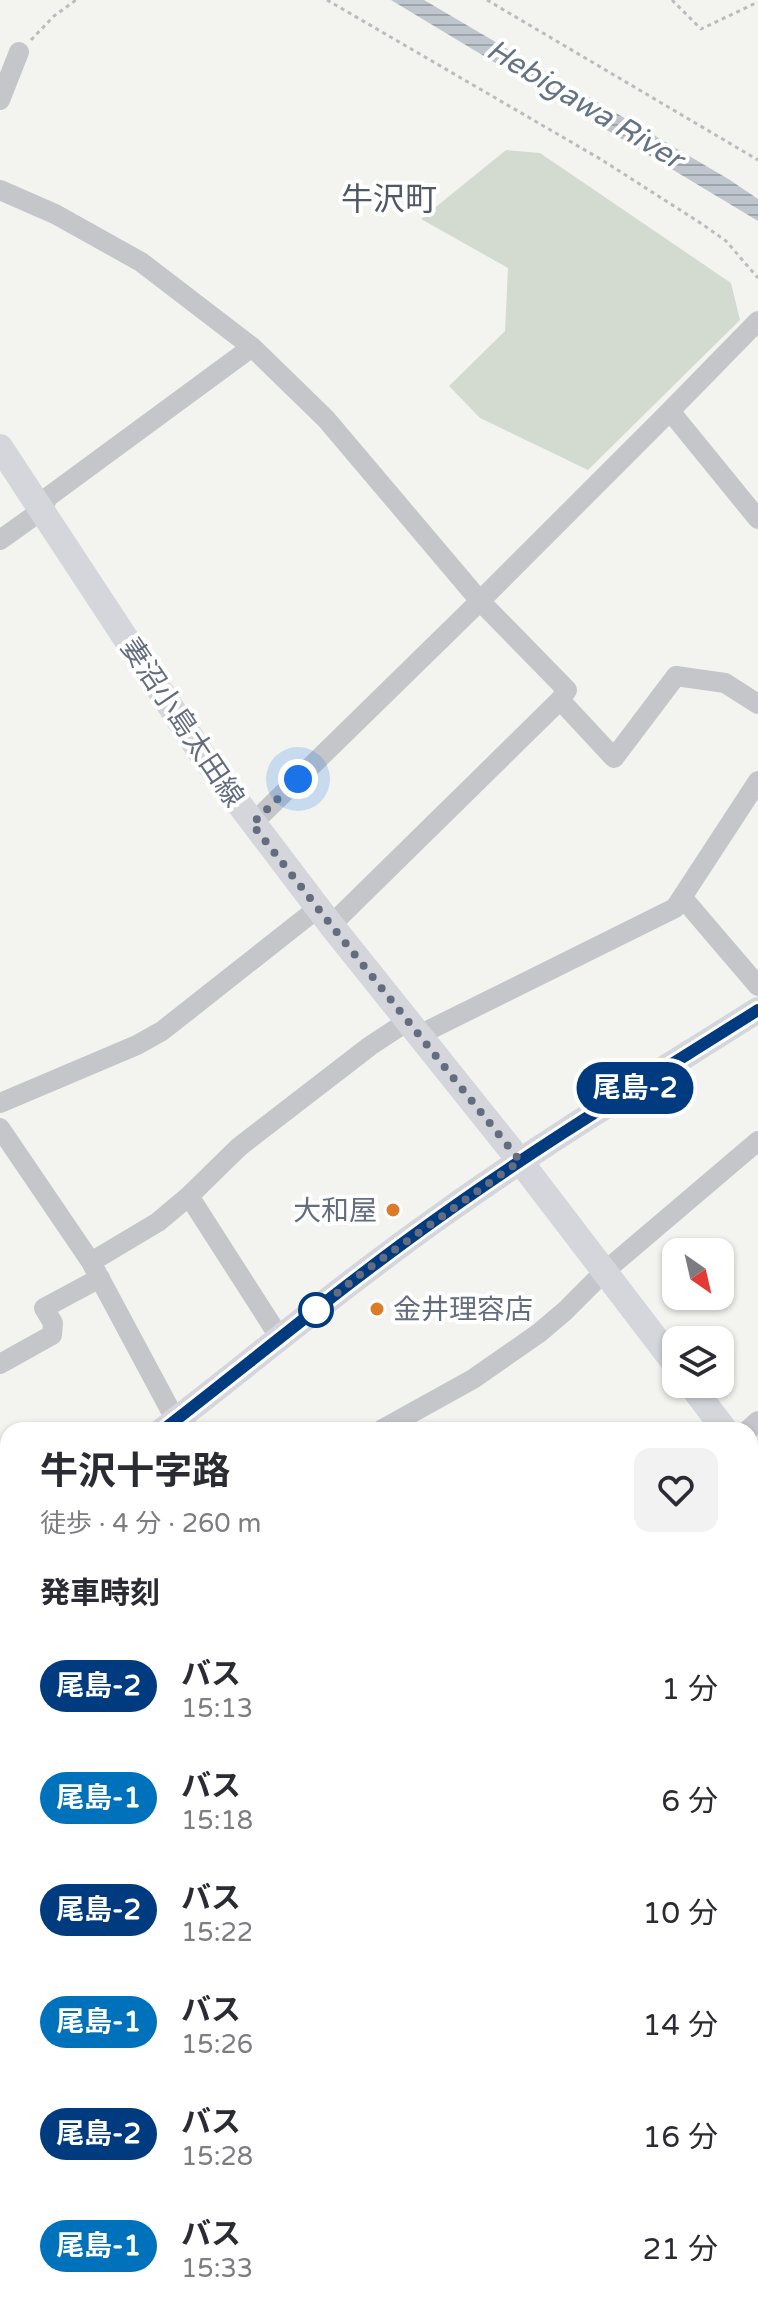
<!DOCTYPE html>
<html lang="ja">
<head>
<meta charset="utf-8">
<style>
	:root { --surface:#fff; --page:#f2f2f3; --text:#2b2b33; --muted:#7c7c81 }
	body { margin:0; font-family:"Varela Round","Noto Sans JP",sans-serif; background:var(--page); color:var(--text); height:100vh; display:flex; flex-direction:column; font-size:30px; white-space:nowrap }
	* { box-sizing:border-box; margin:0 }
	p { font-size:26px; color:var(--muted) }
	.icon { flex:none; width:44px; height:44px; fill:none; stroke:currentColor; stroke-width:2; stroke-linecap:round; stroke-linejoin:round }
	.map { position:relative; flex:1; overflow:hidden }
	.drawer { position:absolute; left:0px; top:1422px; width:758px; height:898px; display:flex; flex-direction:column; background:var(--surface); border-radius:24px 24px 0 0; box-shadow:0 2px 6px #0004 }
	.drawer>* { flex:none }
	.badge { padding:0 16px; border-radius:26px; font-size:28px; line-height:52px }
	.needle { width:52px; rotate:146deg }
	.buttons { position:absolute; left:662px; top:1238px; display:grid; gap:16px }
	.buttons a { display:grid; place-items:center; width:72px; height:72px; border-radius:16px; background:var(--surface); box-shadow:0 2px 6px #0004; font-size:40px }
	.you { position:absolute; width:40px; height:40px; margin:-20px; border:6px solid #fff; border-radius:50%; background:#1a73e8; box-shadow:0 0 0 12px #1a73e833 }
	.map>.badge { position:absolute; translate:-50% -50%; box-shadow:0 0 0 4px #fff }
	h2 { padding:0 40px; font-size:30px; line-height:72px }
	.round { display:grid; place-items:center; flex:none; width:84px; height:84px; border-radius:16px; background:var(--page) }
	.headline { display:flex; align-items:center; justify-content:space-between; height:136px; padding:0 40px }
	h1 { font-size:38px; font-weight:700; line-height:60px }
	ul { padding:0; list-style:none }
	li { display:flex; align-items:center; gap:24px; height:112px; padding:0 40px }
	li div { flex:1 }
	li b { display:block; font-size:30px }
	li em { font-style:normal }
	li .badge { min-width:88px; font-weight:700; text-align:center }
	.map>svg:first-child { display:block }
	.built { fill:#e4e4e3 }
	.grass { fill:#d3dbd1 }
	.water { fill:url(#water-rules) }
	.lines { fill:none; stroke-linecap:round; stroke-linejoin:round }
	.path { stroke:#bbbcbf; stroke-width:3; stroke-dasharray:4 4; stroke-linecap:butt }
	.minor { stroke:#c4c6ca; stroke-width:20 }
	.major { stroke:#d4d6dc; stroke-width:26 }
	.wall { fill:#95989e }
	.shaded-wall { fill:#797c81 }
	.building { fill:#adb1b8; stroke:#797c81; stroke-width:2 }
	.line-casing { stroke:#fff; stroke-width:18 }
	.line { stroke:#003b80; stroke-width:12 }
	.walk { stroke:#646d80; stroke-width:8; stroke-dasharray:0 14.4 }
	.poi-dot { fill:#dd7b27; stroke:#fff; stroke-width:3 }
	.stop-dot { fill:#fff; stroke:#003b80; stroke-width:4 }
	.labels { text-anchor:middle; stroke-width:8; stroke-linejoin:round; paint-order:stroke }
	.street-label { font-size:28px; fill:#646d80; stroke:#fff }
	.poi-label { font-size:28px; fill:#646d80; stroke:#fff; text-anchor:end }
	.water-label { font-size:30px; font-style:italic; fill:#647485; stroke:#fff }
	.quarter-label { font-size:32px; fill:#515865; stroke:#fff }
</style>
</head>
<body>
<div class="map">
<svg width="758" height="2319" viewBox="0 0 758 2319">
	<defs>
		<pattern id="water-rules" width="6" height="5" patternUnits="userSpaceOnUse" patternTransform="scale(2)"><rect width="6" height="5" fill="#bec5cc"/><path d="M0 2.5h6" fill="none" stroke="#9ea4ab"/></pattern>
	</defs>
	<rect width="100%" height="100%" fill="#f3f4f0"/>
	<!-- built -->
	<path class="built" d="M750 2236 758 2250V2319H455L451 2312H750Z"/>
	<!-- grass -->
	<path class="grass" d="M506 150 540 153 731 283 740 320 588 470 480 418 449 386 505 331 508 268 421 219Z"/>
	<!-- water -->
	<path class="water" d="M391 0H424L730 180 758 199V221Z"/>
	<g class="lines">
		<!-- path -->
		<path class="path" d="M327 0 602 160 702 224 726 241 758 278
			M487 0 758 160
			M672 0 701 29 758 2
			M31 40 54 16 76 0
			M0 2131 8 2145"/>
		<!-- minor -->
		<path class="minor" d="M0 100 19 52
			M0 190 55 214 141 262 252 347 326 419 480 601 567 690 560 700 614 758 676 676 725 683 758 704
			M670 411 758 321
			M0 540 42 510 48 497 252 347
			M252 824 480 601 670 411 758 519
			M682 897 758 986
			M331 925 560 700
			M419 1035 675 908 758 781
			M0 1103 137 1045 162 1031 318 908
			M0 1128 91 1262 181 1430
			M189 1196 280 1338
			M91 1262 158 1222 189 1196 239 1147 370 1046 408 1021
			M0 1364 52 1335 53 1323 44 1308 100 1278
			M381 1430 473 1379 539 1333 565 1311 605 1271 758 1141
			M748 1430 758 1421
			M750 1492 758 1488
			M0 1642 8 1637
			M750 1898 758 1893
			M750 2048 758 2043
			M750 2197 758 2210
			M110 2312 114 2319
			M51 2319 62 2312"/>
		<!-- major -->
		<path class="major" d="M0 447 205 759 331 925 520 1161 676 1365
			M690 1384 725 1430
			M163 1430C256 1358 346 1283 442 1215 544 1142 652 1077 758 1010
			M750 1462 758 1472
			M0 1558 8 1551"/>
	</g>
	<!-- wall -->
	<path class="wall" d="M456 2312H552V2319H460Z
		M605 2312H750L752 2319H609Z"/>
	<!-- shaded-wall -->
	<path class="shaded-wall" d="M752 2299V2319H718L730 2312H750V2300Z
		M552 2313V2319H543Z"/>
	<!-- building -->
	<path class="building" d="M470 2312H552V2313L543 2319H474Z
		M618 2312H730L718 2319H623Z"/>
	<g class="lines">
		<defs>
			<path id="line" d="M163 1430C256 1358 346 1283 442 1215 544 1142 652 1077 758 1010"/>
		</defs>
		<!-- line casing -->
		<use href="#line" class="line-casing"/>
		<!-- line -->
		<use href="#line" class="line"/>
		<!-- walk -->
		<path class="walk" d="M298 779 252 824 331 925 520 1161 362 1273 316 1310"/>
	</g>
	<!-- markers -->
	<g class="poi-dot">
		<circle cx="393" cy="1210" r="8"/>
		<circle cx="377" cy="1309" r="8"/>
	</g>
	<circle class="stop-dot" cx="316" cy="1310" r="16"/>
	<g class="labels">
		<!-- street labels -->
		<g class="street-label">
			<text transform="translate(183 722) rotate(56)" y="10">妻沼小島太田線</text>
		</g>
		<!-- poi labels -->
		<g class="poi-label">
			<text x="377" y="1220">大和屋</text>
			<text x="393" y="1319" text-anchor="start">金井理容店</text>
		</g>
		<!-- water labels -->
		<g class="water-label">
			<text transform="translate(585 104) rotate(31)" y="10">Hebigawa River</text>
		</g>
		<!-- quarter labels -->
		<g class="quarter-label">
			<text x="389" y="210">牛沢町</text>
		</g>
	</g>
</svg>
<div class="buttons">
<a><svg class="needle" viewBox="-14 -14 28 28"><path d="M0-13l5 13h-10z" fill="#e53935"/><path d="M0 13l5-13h-10z" fill="#7c7c81"/></svg></a>
<a><svg class="icon" aria-label="layers" viewBox="0 0 24 24"><path d="M12 4l9 5-9 5-9-5zM3 14l9 5 9-5"/></svg></a>
</div>
<div class="you" style="left:298px;top:779px"></div>
<b class="badge" style="left:635px;top:1088px;background:#003b80;color:#fff">尾島-2</b>
<section class="drawer">
<div class="headline"><div><h1>牛沢十字路</h1><p>徒歩 · 4 分 · 260 m</p></div><a class="round"><svg class="icon" aria-label="heart" viewBox="0 0 24 24"><path d="M12 20l-8-8c-3-5 5-10 8-4 3-6 11-1 8 4z"/></svg></a></div>
<h2>発車時刻</h2>
<ul>
<li><span class="badge" style="background:#003b80;color:#fff">尾島-2</span><div><b>バス</b><p>15:13</p></div><em>1 分</em></li>
<li><span class="badge" style="background:#0072bc;color:#fff">尾島-1</span><div><b>バス</b><p>15:18</p></div><em>6 分</em></li>
<li><span class="badge" style="background:#003b80;color:#fff">尾島-2</span><div><b>バス</b><p>15:22</p></div><em>10 分</em></li>
<li><span class="badge" style="background:#0072bc;color:#fff">尾島-1</span><div><b>バス</b><p>15:26</p></div><em>14 分</em></li>
<li><span class="badge" style="background:#003b80;color:#fff">尾島-2</span><div><b>バス</b><p>15:28</p></div><em>16 分</em></li>
<li><span class="badge" style="background:#0072bc;color:#fff">尾島-1</span><div><b>バス</b><p>15:33</p></div><em>21 分</em></li>
</ul>
</section>
</div>
</body>
</html>
